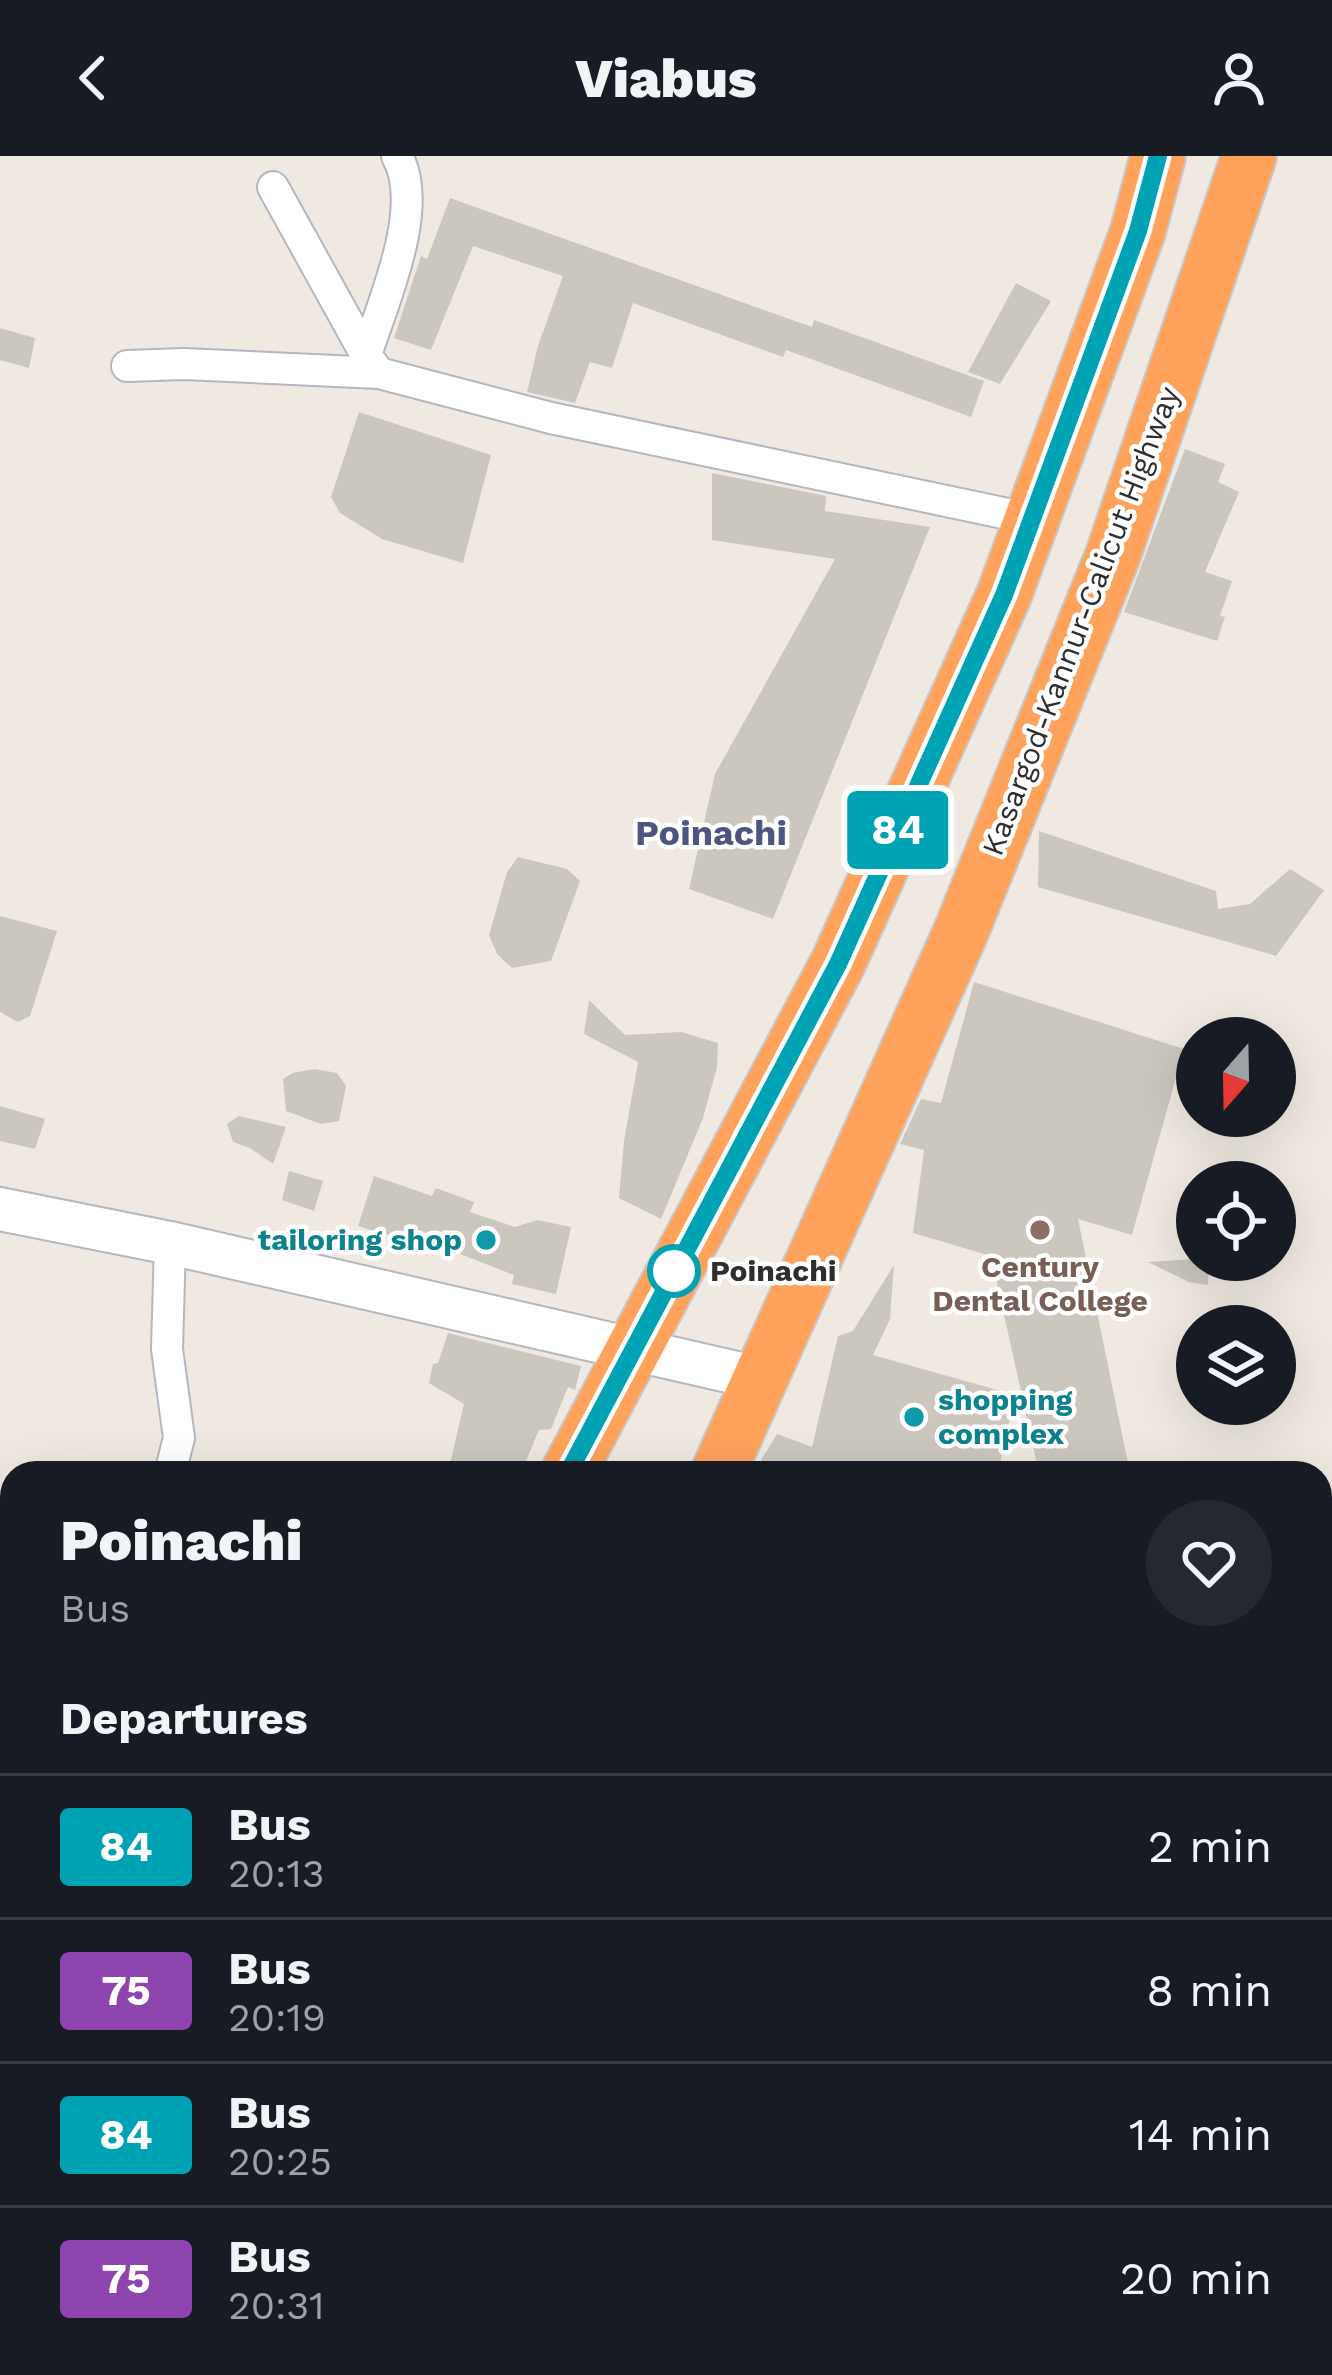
<!DOCTYPE html>
<html lang="en">
<head>
<meta charset="utf-8">
<style>
	:root { --surface:#171b24; --page:#242831; --text:#f1f3f6; --muted:#9ea1a6; --line:#363941 }
	body { margin:0; font-family:"Work Sans",sans-serif; background:var(--page); color:var(--text); height:100vh; display:flex; flex-direction:column; font-size:45px; white-space:nowrap }
	* { box-sizing:border-box; margin:0 }
	p { font-size:39px; color:var(--muted) }
	.icon { flex:none; width:66px; height:66px; fill:none; stroke:currentColor; stroke-width:2; stroke-linecap:round; stroke-linejoin:round }
	.map { position:relative; flex:1; overflow:hidden }
	.side { position:absolute; left:0px; top:1305px; width:1332px; height:915px; display:flex; flex-direction:column; background:var(--surface); border-radius:36px 36px 0 0; box-shadow:0 12px 48px #0002 }
	.side>* { flex:none }
	.badge { padding:0 24px; border-radius:9px; font-size:42px; line-height:78px }
	.needle { width:78px; rotate:200deg }
	.tools { position:absolute; left:1176px; top:861px; display:grid; gap:24px }
	.tools a { display:grid; place-items:center; width:120px; height:120px; border-radius:50%; background:var(--surface); box-shadow:0 12px 48px #0002; font-size:60px }
	.map>.badge { position:absolute; translate:-50% -50%; box-shadow:0 0 0 6px #fff }
	h2 { padding:0 60px; font-size:45px; line-height:108px }
	.round { display:grid; place-items:center; flex:none; width:126px; height:126px; border-radius:63px; background:var(--page) }
	.overview { display:flex; align-items:center; justify-content:space-between; height:204px; padding:0 60px }
	h1 { font-size:57px; font-weight:800; line-height:90px }
	ul { padding:0; list-style:none }
	li { display:flex; align-items:center; gap:36px; height:144px; padding:0 60px; border-top:3px solid var(--line) }
	li div { flex:1 }
	li b { display:block; font-size:45px }
	li em { font-style:normal }
	li .badge { min-width:132px; font-weight:700; text-align:center }
	header { display:flex; justify-content:space-between; align-items:center; height:156px; padding:0 60px; background:var(--surface); font-size:54px; font-weight:800 }
	.map>svg:first-child { display:block }
	.building { fill:#cbc7bf }
	.lines { fill:none; stroke-linecap:round; stroke-linejoin:round }
	.street-casing { stroke:#b4b7c1; stroke-width:34 }
	.secondary-casing { stroke:#b4b7c1; stroke-width:46 }
	.highway-casing { stroke:#c9c9c9; stroke-width:58 }
	.street { stroke:#fff; stroke-width:30 }
	.secondary { stroke:#fff; stroke-width:42 }
	.highway { stroke:#ffa35c; stroke-width:54 }
	.line-casing { stroke:#fff; stroke-width:27 }
	.line { stroke:#00a3b4; stroke-width:18 }
	.education-dot { fill:#8d6e63; stroke:#fff; stroke-width:4.5 }
	.culture-dot { fill:#0f9aa8; stroke:#fff; stroke-width:4.5 }
	.stop-dot { fill:#fff; stroke:#00a3b4; stroke-width:6 }
	.labels { text-anchor:middle; stroke-width:9; stroke-linejoin:round; paint-order:stroke }
	.street-label { font-size:30px; fill:#2e2e2e; stroke:#fff }
	.culture-label { font-size:30px; font-weight:bold; fill:#0d838f; stroke:#fff; text-anchor:end }
	.education-label { font-size:30px; font-weight:bold; fill:#785e54; stroke:#fff }
	.stop-label { font-size:30px; font-weight:bold; fill:#2e2e2e; stroke:#fff; text-anchor:start }
	.quarter-label { font-size:36px; font-weight:bold; fill:#4d5680; stroke:#fff }
</style>
</head>
<body>
<header><svg class="icon" aria-label="back" viewBox="0 0 24 24"><path d="M15 5l-7 7 7 7"/></svg>Viabus<svg class="icon" aria-label="person" viewBox="0 0 24 24"><circle cx="12" cy="8" r="4"/><path d="M4 21q1-7 8-7t8 7"/></svg></header>
<div class="map">
<svg width="1332" height="2219" viewBox="0 0 1332 2219">
	<rect width="100%" height="100%" fill="#efe9e1"/>
	<!-- building -->
	<path class="building" d="M450 42 812 171 814 164 984 225 971 261 786 194 783 201 633 147 612 212 590 206 575 247 527 236 538 190 563 120 473 90 431 194 394 182 421 100 427 103Z
		M1016 127 1051 145 1000 228 968 216Z
		M0 172 35 182 29 212 0 204Z
		M359 256 491 299 463 407 382 383 340 357 331 341Z
		M1185 293 1225 308 1218 326 1239 336 1205 416 1232 425 1220 460 1225 461 1217 485 1124 456Z
		M712 317 826 340 825 355 930 371 773 763 689 733 715 618 835 403 712 384Z
		M1039 675 1216 735 1218 753 1250 748 1290 713 1324 734 1276 800 1038 731Z
		M518 701 567 713 580 725 551 805 512 812 497 798 489 779 507 716Z
		M0 760 57 775 30 860 18 866 0 856Z
		M974 826 1184 893 1132 1079 1078 1063 1130 1317H1039L991 1100 913 1077 924 994 900 988 921 943 941 947Z
		M589 844 625 879 681 876 718 887 717 911 703 962 661 1063 619 1042 624 985 638 906 584 878Z
		M315 913 337 917 346 930 339 965 321 968 286 955 283 923 292 917Z
		M0 950 45 963 35 993 0 985Z
		M239 960 286 971 273 1008 250 992 233 986 227 968Z
		M289 1015 323 1025 314 1055 282 1044Z
		M374 1020 432 1040 436 1032 474 1046 470 1056 515 1071 537 1064 571 1071 556 1138 512 1128 514 1119 455 1096 454 1100 358 1070Z
		M1194 1103 1209 1104 1208 1129 1189 1126 1148 1106Z
		M894 1109 890 1163 873 1199 1015 1239 998 1317H753L777 1278 812 1291 838 1180 853 1175Z
		M448 1177 581 1210 575 1234 568 1231 551 1273 539 1274 521 1317H448L464 1248 429 1227 433 1208 438 1207Z"/>
	<g class="lines">
		<defs>
			<path id="street" d="M397 0C426 51 383 146 366 199L379 217 551 262 1032 363
				M273 31 366 199
				M127 210 184 208 379 217
				M170 1087 167 1193 179 1282 170 1317
				M0 1436H12"/>
			<path id="secondary" d="M0 1053 170 1087 763 1223
				M1320 1600 1332 1601"/>
			<path id="highway" d="M568 1317 838 807 1004 439 1138 75 1158 0
				M718 1317 960 778 1113 399 1249 0
				M184 2219 187 2208
				M256 2219 258 2208"/>
		</defs>
		<!-- street casing -->
		<use href="#street" class="street-casing"/>
		<!-- secondary casing -->
		<use href="#secondary" class="secondary-casing"/>
		<!-- highway casing -->
		<use href="#highway" class="highway-casing"/>
		<!-- street -->
		<use href="#street" class="street"/>
		<!-- secondary -->
		<use href="#secondary" class="secondary"/>
		<!-- highway -->
		<use href="#highway" class="highway"/>
	</g>
	<g class="lines">
		<defs>
			<path id="line" d="M568 1317 838 808 1004 439 1138 75 1158 0"/>
		</defs>
		<!-- line casing -->
		<use href="#line" class="line-casing"/>
		<!-- line -->
		<use href="#line" class="line"/>
	</g>
	<!-- markers -->
	<circle class="education-dot" cx="1040" cy="1074" r="12"/>
	<g class="culture-dot">
		<circle cx="486" cy="1084" r="12"/>
		<circle cx="914" cy="1261" r="12"/>
	</g>
	<circle class="stop-dot" cx="674" cy="1115" r="24"/>
	<g class="labels">
		<!-- street labels -->
		<g class="street-label">
			<text transform="translate(1081 465) rotate(-69)" y="10">Kasargod-Kannur-Calicut Highway</text>
		</g>
		<!-- culture labels -->
		<g class="culture-label">
			<text x="462" y="1094">tailoring shop</text>
			<text x="938" y="1254" text-anchor="start">shopping<tspan x="938" dy="34">complex</tspan></text>
		</g>
		<!-- education labels -->
		<g class="education-label">
			<text x="1040" y="1121">Century<tspan x="1040" dy="34">Dental College</tspan></text>
		</g>
		<!-- stop labels -->
		<g class="stop-label">
			<text x="710" y="1125">Poinachi</text>
		</g>
		<!-- quarter labels -->
		<g class="quarter-label">
			<text x="711" y="689">Poinachi</text>
		</g>
	</g>
</svg>
<div class="tools">
<a><svg class="needle" viewBox="-14 -14 28 28"><path d="M0-13l5 13h-10z" fill="#e53935"/><path d="M0 13l5-13h-10z" fill="#9ea1a6"/></svg></a>
<a><svg class="icon" aria-label="locate" viewBox="0 0 24 24"><circle cx="12" cy="12" r="6"/><path d="M12 2v4M12 18v4M2 12h4M18 12h4"/></svg></a>
<a><svg class="icon" aria-label="layers" viewBox="0 0 24 24"><path d="M12 4l9 5-9 5-9-5zM3 14l9 5 9-5"/></svg></a>
</div>
<b class="badge" style="left:898px;top:674px;background:#00a3b4;color:#fff">84</b>
<section class="side">
<div class="overview"><div><h1>Poinachi</h1><p>Bus</p></div><a class="round"><svg class="icon" aria-label="heart" viewBox="0 0 24 24"><path d="M12 20l-8-8c-3-5 5-10 8-4 3-6 11-1 8 4z"/></svg></a></div>
<h2>Departures</h2>
<ul>
<li><span class="badge" style="background:#00a3b4;color:#fff">84</span><div><b>Bus</b><p>20:13</p></div><em>2 min</em></li>
<li><span class="badge" style="background:#8e44ad;color:#fff">75</span><div><b>Bus</b><p>20:19</p></div><em>8 min</em></li>
<li><span class="badge" style="background:#00a3b4;color:#fff">84</span><div><b>Bus</b><p>20:25</p></div><em>14 min</em></li>
<li><span class="badge" style="background:#8e44ad;color:#fff">75</span><div><b>Bus</b><p>20:31</p></div><em>20 min</em></li>
</ul>
</section>
</div>
</body>
</html>
